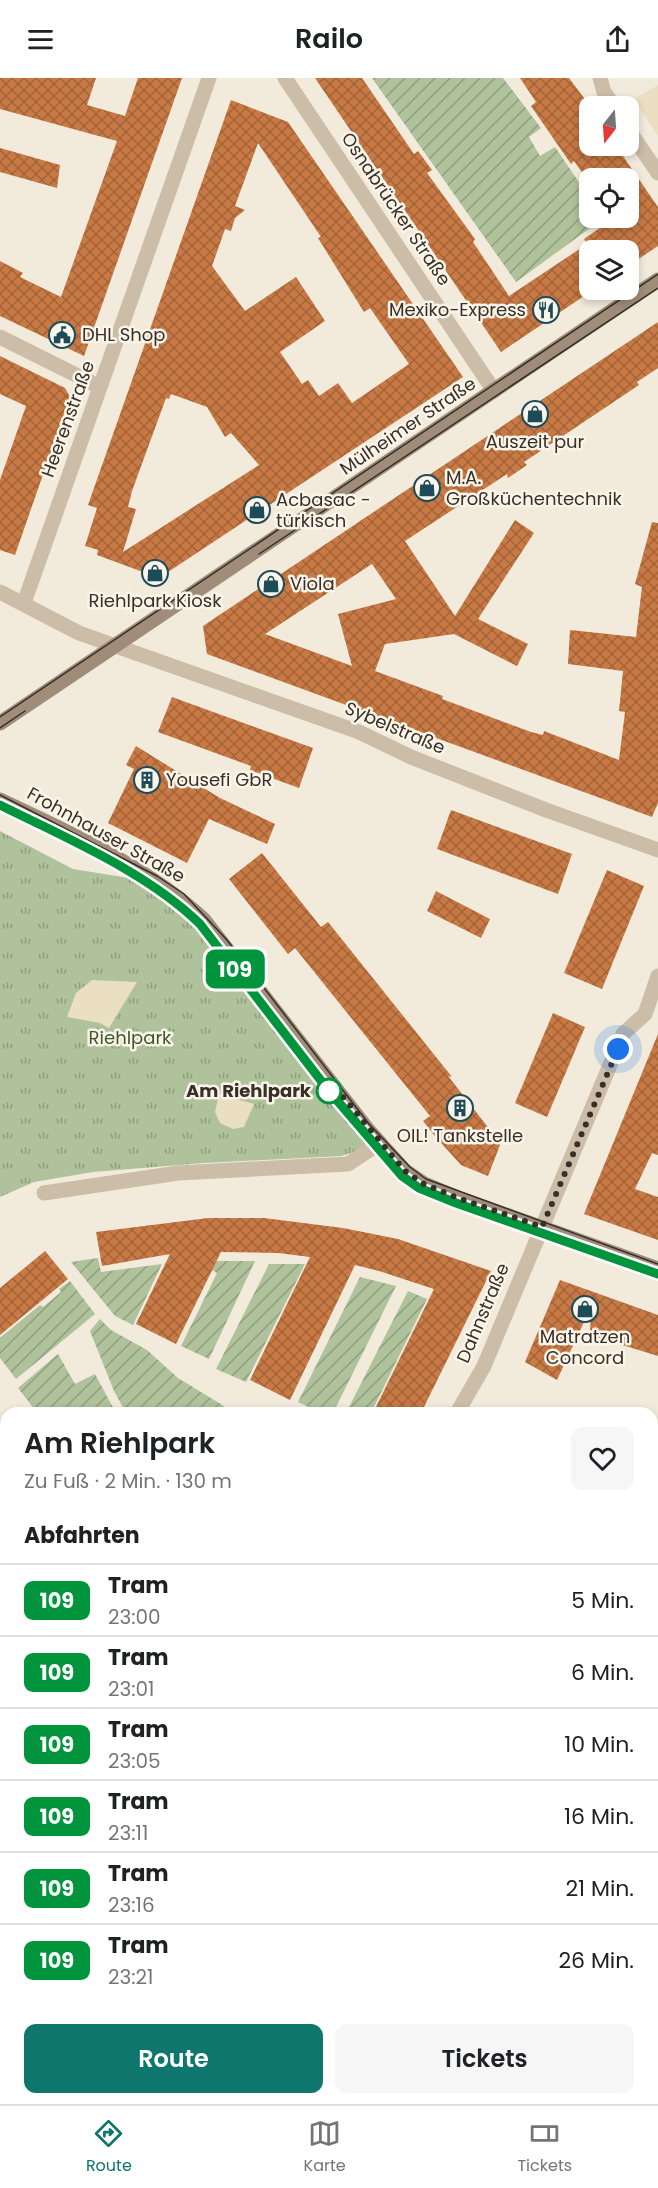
<!DOCTYPE html>
<html lang="de">
<head>
<meta charset="utf-8">
<style>
	:root { --surface:#fff; --page:#f6f6f6; --text:#202124; --muted:#757577; --line:#e0e0e0; --accent:#0f766e }
	body { margin:0; font-family:Poppins,sans-serif; background:var(--page); color:var(--text); height:100vh; display:flex; flex-direction:column; font-size:22px; white-space:nowrap }
	* { box-sizing:border-box; margin:0 }
	p { font-size:20px; color:var(--muted) }
	.icon { flex:none; width:33px; height:33px; fill:none; stroke:currentColor; stroke-width:2; stroke-linecap:round; stroke-linejoin:round }
	.map { position:relative; flex:1; overflow:hidden }
	.sheet { position:absolute; left:0px; top:1329px; width:658px; height:698px; display:flex; flex-direction:column; background:var(--surface); border-radius:18px 18px 0 0; box-shadow:0 3px 9px #0003 }
	.sheet>* { flex:none }
	.badge { padding:0 12px; border-radius:9px; font-size:21px; line-height:39px }
	.needle { width:39px; rotate:197deg }
	.fabs { position:absolute; left:579px; top:18px; display:grid; gap:12px }
	.fabs a { display:grid; place-items:center; width:60px; height:60px; border-radius:12px; background:var(--surface); box-shadow:0 3px 9px #0003; font-size:30px }
	.you { position:absolute; width:30px; height:30px; margin:-15px; border:4px solid #fff; border-radius:50%; background:#1a73e8; box-shadow:0 0 0 9px #1a73e833 }
	.map>.badge { position:absolute; translate:-50% -50%; box-shadow:0 0 0 3px #fff }
	h2 { padding:0 24px; font-size:22px; line-height:54px }
	.round { display:grid; place-items:center; flex:none; width:63px; height:63px; border-radius:12px; background:var(--page) }
	.overview { display:flex; align-items:center; justify-content:space-between; height:102px; padding:0 24px }
	h1 { font-size:28px; font-weight:600; line-height:45px }
	.cta { display:flex; gap:12px; margin-top:auto; padding:12px 24px }
	.cta a { flex:1; height:69px; border-radius:12px; background:var(--accent); color:#fff; font-size:24px; font-weight:600; line-height:69px; text-align:center }
	.cta a+a { background:var(--page); color:var(--text) }
	ul { padding:0; list-style:none }
	li { display:flex; align-items:center; gap:18px; height:72px; padding:0 24px; border-top:2px solid var(--line) }
	li div { flex:1 }
	li b { display:block; font-size:22px }
	li em { font-style:normal }
	li .badge { min-width:66px; font-weight:700; text-align:center }
	header { display:flex; justify-content:space-between; align-items:center; height:78px; padding:0 24px; background:var(--surface); font-size:27px; font-weight:600 }
	.tabs { display:flex; justify-content:space-around; align-items:center; height:84px; border-top:2px solid var(--line); background:var(--surface); font-size:16px; color:var(--muted) }
	.tabs a { display:grid; justify-items:center; gap:3px }
	.tabs .active { color:var(--accent) }
	.map>svg:first-child { display:block }
	.park { fill:url(#park-tufts) }
	.garden { fill:url(#garden-furrows) }
	.plaza { fill:#ebdfc2 }
	.building { fill:url(#building-cross-hatch); fill-rule:evenodd }
	.lines { fill:none; stroke-linecap:round; stroke-linejoin:round }
	.street { stroke:#cbbda7; stroke-width:15 }
	.secondary { stroke:#9f8d79; stroke-width:15 }
	.tram { stroke:#372f28; stroke-width:1.5 }
	.line-casing { stroke:#fff; stroke-width:14 }
	.line { stroke:#00943c; stroke-width:9 }
	.walk { stroke:#372f28; stroke-width:6; stroke-dasharray:0 10.8 }
	.stop-dot { fill:#fff; stroke:#00943c; stroke-width:3 }
	.labels { text-anchor:middle; stroke-width:5; stroke-linejoin:round; paint-order:stroke }
	.street-label { font-size:18px; fill:#372f28; stroke:#faf5e8 }
	.poi-label { font-size:18px; fill:#372f28; stroke:#faf5e8; text-anchor:start }
	.park-label { font-size:18px; fill:#3f562b; stroke:#faf5e8 }
	.stop-label { font-size:18px; font-weight:bold; fill:#372f28; stroke:#faf5e8; text-anchor:end }
</style>
</head>
<body>
<header><svg class="icon" aria-label="menu" viewBox="0 0 24 24"><path d="M4 6h16M4 12h16M4 18h16"/></svg>Railo<svg class="icon" aria-label="share" viewBox="0 0 24 24"><path d="M12 15V3M7 8l5-5 5 5M5 13v7h14v-7"/></svg></header>
<div class="map">
<svg width="658" height="2026" viewBox="0 0 658 2026">
	<defs>
		<pattern id="park-tufts" width="24" height="20" patternUnits="userSpaceOnUse" patternTransform="scale(1.5)"><rect width="24" height="20" fill="#afc29b"/><path d="M3 7l-1-3M5 7V3M7 7l1-3M15 17l-1-3M17 17v-4M19 17l1-3" fill="none" stroke="#8f9e7e"/></pattern>
		<pattern id="garden-furrows" width="10" height="10" patternUnits="userSpaceOnUse" patternTransform="scale(1.5)"><rect width="10" height="10" fill="#afc29b"/><path d="M-1 1l2-2M0 10L10 0M9 11l2-2" fill="none" stroke="#8f9e7e"/></pattern>
		<pattern id="building-cross-hatch" width="8" height="8" patternUnits="userSpaceOnUse" patternTransform="scale(1.5)"><rect width="8" height="8" fill="#c87944"/><path d="M0 0l8 8M0 8l8-8" fill="none" stroke="#a36439"/></pattern>
	</defs>
	<rect width="100%" height="100%" fill="#f2ebdc"/>
	<!-- park -->
	<path class="park" d="M0 753 73 791 154 804 181 823 368 1056 367 1070 341 1078 204 1085 93 1094 34 1104 0 1119Z
		M6 1964V2020L296 2021 295 2026H4L0 2022V1971Z"/>
	<!-- garden -->
	<path class="garden" d="M372 0H503L541 50 529 59 540 78 555 69 589 119 590 140H604L516 204Z
		M98 1180 101 1194 162 1186 133 1247 115 1238 71 1184Z
		M214 1183H255L209 1281 181 1268 217 1195 210 1191Z
		M269 1186H305L246 1304 216 1291Z
		M360 1199 396 1208 333 1335H321L298 1324Z
		M70 1203 95 1236 16 1301 0 1280V1260L40 1227 43 1229 61 1214 59 1211Z
		M408 1213 427 1221 371 1335H346Z
		M100 1241 111 1252 147 1272 178 1300 224 1328 220 1335H126L114 1313 90 1253Z
		M58 1276 75 1306 95 1296 116 1335H33L35 1332 18 1310Z
		M653 1888 658 1889V1941H653Z
		M479 2021 643 2020V2026H481Z"/>
	<!-- plaza -->
	<path class="plaza" d="M658 7V58L634 21Z
		M92 902 137 904 109 950 100 945 67 939 76 915Z
		M219 1016 254 1026 244 1049 233 1051 220 1045 215 1034Z"/>
	<!-- building -->
	<path class="building" d="M0 0H96L87 27 125 38 138 0H182L84 278 0 238V183L23 195 20 199 61 219 117 63 0 31Z
		M315 0H362L414 76 418 73 432 92 427 95 475 161 473 164 509 218 587 166 584 161 614 140 628 143V100H586L574 83 571 86 531 28 536 24 520 0H569L590 28V68H616L658 129V168L628 188V172H592L590 169V214L501 274Z
		M231 22 288 44 463 299 159 500 97 477 98 472 85 468 97 430 88 427ZM258 65 321 159 318 160 364 234 370 230 409 286 352 325 338 305 319 318 308 302 302 306 280 274 325 243 296 199 245 233 212 188 225 151 231 153 235 140 245 132 235 128ZM171 316 207 329 225 359 231 355 259 387 123 474 136 431 128 429 132 413 166 320 169 321Z
		M0 70 60 87 57 110 0 94Z
		M658 244V290L637 304 639 307 524 384 527 387 508 400 507 396 405 463 455 538 515 442 534 455 478 541 528 566 517 588 454 556 385 566 375 593 443 618 442 621 531 654 543 657 544 653 619 682 625 634 619 633 623 593 568 586 570 552 636 559 642 509 635 506 652 444 658 445V725L652 739 207 576 203 548ZM372 486 396 521 338 536 352 588 265 556Z
		M0 278 65 310 70 319 15 477 0 472V402L26 328 0 316Z
		M172 619 313 670 299 710 250 692 251 688 158 654Z
		M136 668 220 720 275 746 267 766 209 741 187 785 108 745 134 691 126 687Z
		M451 732 572 776 558 816 437 771Z
		M262 775 321 849 328 844 452 999 448 998 498 1062 500 1067 488 1098 461 1087 434 1057 423 1043 430 1038 295 870 288 876 229 801Z
		M607 792 644 808 602 911 564 895Z
		M436 813 490 841 481 860 427 833Z
		M553 935 585 949 547 1039 515 1025Z
		M658 956V1077L652 1075 635 1111 658 1119V1162L584 1136Z
		M208 1140H264L343 1150 398 1161 491 1193 421 1335H373L434 1211 379 1193 355 1187 290 1322 250 1302 310 1179 278 1175 221 1174 176 1266 136 1246 170 1176 102 1188 96 1154Z
		M45 1173 68 1201 0 1257V1210Z
		M560 1202 658 1237V1278L590 1257 591 1229 557 1302 525 1284Z"/>
	<g class="lines">
		<!-- street -->
		<path class="street" d="M285 0 494 313
			M600 0 604 14 614 28
			M628 51 658 95
			M0 259 100 309
			M0 514 79 555 359 654 411 679 546 732 658 772
			M24 525 209 0
			M44 1115 178 1095 348 1086 380 1065
			M457 1335 484 1288 623 956 645 936 658 898
			M0 1400 6 1407
			M652 1482 658 1484
			M652 1801 658 1800
			M0 1925 6 1919
			M404 2020 406 2026"/>
		<!-- secondary -->
		<path class="secondary" d="M0 645 658 202
			M0 722C69 755 148 789 204 842L368 1052 405 1093 424 1106 458 1120 658 1191"/>
		<!-- tram -->
		<path class="tram" d="M259 476 658 210
			M0 639 658 196
			M0 650 25 633
			M0 717 157 798 184 816 227 862 369 1046 410 1089 426 1101 658 1186
			M0 727C66 760 147 794 200 846L329 1013 401 1098 419 1110 456 1125 658 1196"/>
	</g>
	<g class="lines">
		<defs>
			<path id="line" d="M0 727C66 760 147 794 200 846L329 1013 402 1098 419 1110 456 1125 658 1196"/>
		</defs>
		<!-- line casing -->
		<use href="#line" class="line-casing"/>
		<!-- line -->
		<use href="#line" class="line"/>
		<!-- walk -->
		<path class="walk" d="M329 1013 334 1008 405 1093 424 1106 458 1120 542 1149 618 971"/>
	</g>
	<!-- icons -->
	<defs>
		<symbol id="restaurant-ring" viewBox="-11 -11 22 22"><circle r="9.5" fill="#faf5e8" stroke="#1c4c5a" stroke-width="1.5"/><path d="M-5-6h1v4h1v-4h1v4h1v-4h1v5L-1.5 .5V6h-2V.5L-5-1ZM5-6V6H3V1.5H1.5Q1.5-4 5-6Z" fill="#1c4c5a"/></symbol>
		<symbol id="civic-ring" viewBox="-11 -11 22 22"><circle r="9.5" fill="#faf5e8" stroke="#1c4c5a" stroke-width="1.5"/><path d="M-.6-6.5H3V-4.5H.6V-3L4-1V1h2V6H-6V1h2V-1L-.6-3ZM-1.2 2.5V6h2.4V2.5Z" fill="#1c4c5a"/></symbol>
		<symbol id="shop-ring" viewBox="-11 -11 22 22"><circle r="9.5" fill="#faf5e8" stroke="#1c4c5a" stroke-width="1.5"/><path d="M-5-2.5h2.3a2.7 3.5 0 0 1 5.4 0H5L5.5 6h-11ZM-1.5-2.5h3a1.5 2.3 0 0 0-3 0Z" fill="#1c4c5a"/></symbol>
		<symbol id="building-ring" viewBox="-11 -11 22 22"><circle r="9.5" fill="#faf5e8" stroke="#1c4c5a" stroke-width="1.5"/><path d="M-4-6H4V6H1V3H-1V6H-4ZM-2.5-4.3h1.7v1.8h-1.7ZM.8-4.3h1.7v1.8H.8ZM-2.5-1h1.7V.8h-1.7ZM.8-1h1.7V.8H.8Z" fill="#1c4c5a"/></symbol>
	</defs>
	<g fill-rule="evenodd">
		<use href="#restaurant-ring" x="531" y="217" width="30" height="30"/>
		<use href="#civic-ring" x="47" y="242" width="30" height="30"/>
		<use href="#shop-ring" x="520" y="321" width="30" height="30"/>
		<use href="#shop-ring" x="412" y="395" width="30" height="30"/>
		<use href="#shop-ring" x="242" y="417" width="30" height="30"/>
		<use href="#shop-ring" x="140" y="480" width="30" height="30"/>
		<use href="#shop-ring" x="256" y="491" width="30" height="30"/>
		<use href="#building-ring" x="132" y="687" width="30" height="30"/>
		<use href="#building-ring" x="445" y="1015" width="30" height="30"/>
		<use href="#shop-ring" x="570" y="1216" width="30" height="30"/>
	</g>
	<!-- markers -->
	<circle class="stop-dot" cx="329" cy="1013" r="12"/>
	<g class="labels">
		<!-- street labels -->
		<g class="street-label">
			<text transform="translate(396 131) rotate(56)" y="6">Osnabrücker Straße</text>
			<text transform="translate(68 341) rotate(-70)" y="6">Heerenstraße</text>
			<text transform="translate(408 348) rotate(-34)" y="6">Mülheimer Straße</text>
			<text transform="translate(395 650) rotate(23)" y="6">Sybelstraße</text>
			<text transform="translate(106 757) rotate(29)" y="6">Frohnhauser Straße</text>
			<text transform="translate(483 1235) rotate(-67)" y="6">Dahnstraße</text>
		</g>
		<!-- poi labels -->
		<g class="poi-label">
			<text x="526" y="238" text-anchor="end">Mexiko-Express</text>
			<text x="82" y="263">DHL Shop</text>
			<text x="535" y="370" text-anchor="middle">Auszeit pur</text>
			<text x="446" y="406">M.A.<tspan x="446" dy="21">Großküchentechnik</tspan></text>
			<text x="276" y="428">Acbasac -<tspan x="276" dy="21">türkisch</tspan></text>
			<text x="290" y="512">Viola</text>
			<text x="155" y="529" text-anchor="middle">Riehlpark Kiosk</text>
			<text x="166" y="708">Yousefi GbR</text>
			<text x="460" y="1064" text-anchor="middle">OIL! Tankstelle</text>
			<text x="585" y="1265" text-anchor="middle">Matratzen<tspan x="585" dy="21">Concord</tspan></text>
		</g>
		<!-- park labels -->
		<g class="park-label">
			<text x="130" y="966">Riehlpark</text>
		</g>
		<!-- stop labels -->
		<g class="stop-label">
			<text x="311" y="1019">Am Riehlpark</text>
		</g>
	</g>
</svg>
<div class="fabs">
<a><svg class="needle" viewBox="-14 -14 28 28"><path d="M0-13l5 13h-10z" fill="#e53935"/><path d="M0 13l5-13h-10z" fill="#757577"/></svg></a>
<a><svg class="icon" aria-label="locate" viewBox="0 0 24 24"><circle cx="12" cy="12" r="6"/><path d="M12 2v4M12 18v4M2 12h4M18 12h4"/></svg></a>
<a><svg class="icon" aria-label="layers" viewBox="0 0 24 24"><path d="M12 4l9 5-9 5-9-5zM3 14l9 5 9-5"/></svg></a>
</div>
<div class="you" style="left:618px;top:971px"></div>
<b class="badge" style="left:235px;top:891px;background:#00943c;color:#fff">109</b>
<section class="sheet">
<div class="overview"><div><h1>Am Riehlpark</h1><p>Zu Fuß · 2 Min. · 130 m</p></div><a class="round"><svg class="icon" aria-label="heart" viewBox="0 0 24 24"><path d="M12 20l-8-8c-3-5 5-10 8-4 3-6 11-1 8 4z"/></svg></a></div>
<h2>Abfahrten</h2>
<ul>
<li><span class="badge" style="background:#00943c;color:#fff">109</span><div><b>Tram</b><p>23:00</p></div><em>5 Min.</em></li>
<li><span class="badge" style="background:#00943c;color:#fff">109</span><div><b>Tram</b><p>23:01</p></div><em>6 Min.</em></li>
<li><span class="badge" style="background:#00943c;color:#fff">109</span><div><b>Tram</b><p>23:05</p></div><em>10 Min.</em></li>
<li><span class="badge" style="background:#00943c;color:#fff">109</span><div><b>Tram</b><p>23:11</p></div><em>16 Min.</em></li>
<li><span class="badge" style="background:#00943c;color:#fff">109</span><div><b>Tram</b><p>23:16</p></div><em>21 Min.</em></li>
<li><span class="badge" style="background:#00943c;color:#fff">109</span><div><b>Tram</b><p>23:21</p></div><em>26 Min.</em></li>
</ul>
<div class="cta"><a>Route</a><a>Tickets</a></div>
</section>
</div>
<nav class="tabs">
<a class="active"><svg class="icon" aria-label="directions" viewBox="0 0 24 24"><path d="M12 3l9 9-9 9-9-9zM9 14v-3h6M13 9l2 2-2 2"/></svg>Route</a>
<a><svg class="icon" aria-label="map" viewBox="0 0 24 24"><path d="M3 6l6-2 6 2 6-2v14l-6 2-6-2-6 2zM9 4v14M15 6v14"/></svg>Karte</a>
<a><svg class="icon" aria-label="tickets" viewBox="0 0 24 24"><path d="M3 7h18v10H3zM15 7v10"/></svg>Tickets</a>
</nav>
</body>
</html>
